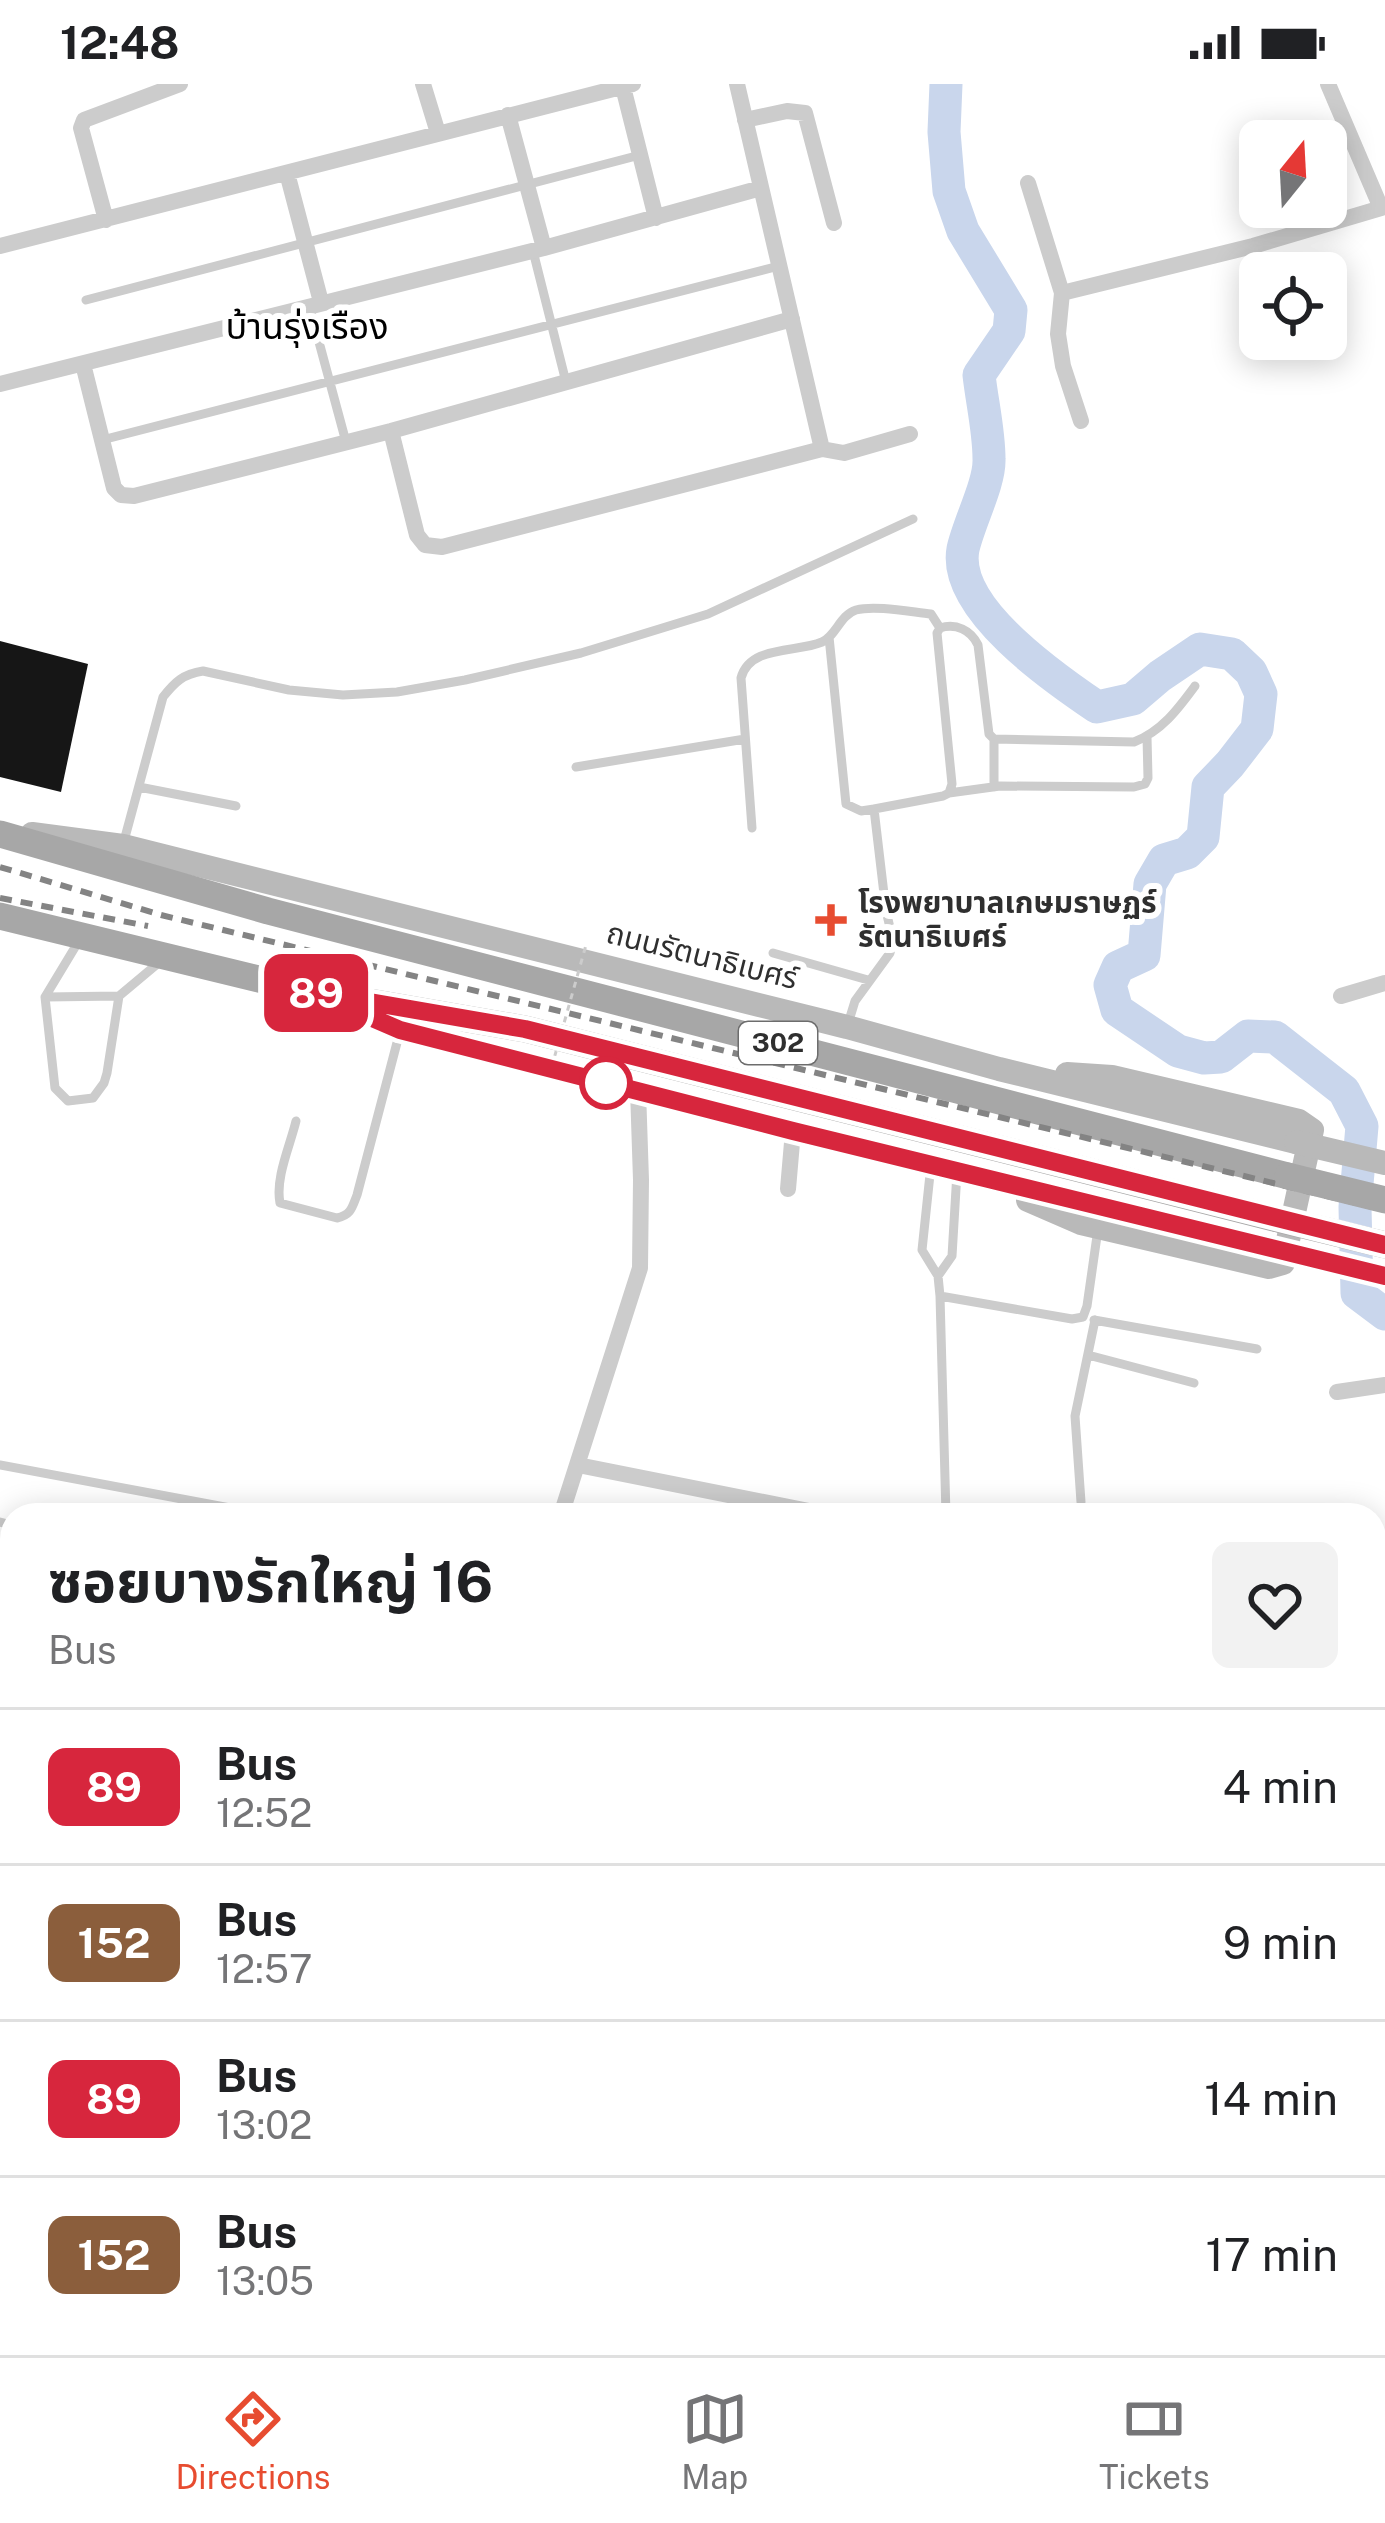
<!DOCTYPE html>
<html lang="en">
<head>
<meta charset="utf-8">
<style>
	:root { --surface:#fff; --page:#f2f2f2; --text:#202124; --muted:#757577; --line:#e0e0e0; --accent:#e74c30 }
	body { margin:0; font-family:"Public Sans","Noto Sans Thai",sans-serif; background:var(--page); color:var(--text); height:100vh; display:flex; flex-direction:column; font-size:45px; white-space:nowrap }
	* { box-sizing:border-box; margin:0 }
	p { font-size:39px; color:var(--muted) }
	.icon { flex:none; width:66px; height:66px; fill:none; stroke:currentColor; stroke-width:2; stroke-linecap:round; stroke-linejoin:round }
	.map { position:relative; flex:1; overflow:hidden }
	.side { position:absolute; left:0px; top:1419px; width:1386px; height:852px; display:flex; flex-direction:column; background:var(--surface); border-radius:36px 36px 0 0; box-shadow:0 6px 30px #0003 }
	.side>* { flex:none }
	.badge { padding:0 24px; border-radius:18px; font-size:42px; line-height:78px }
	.needle { width:78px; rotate:18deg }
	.fabs { position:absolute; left:1239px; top:36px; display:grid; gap:24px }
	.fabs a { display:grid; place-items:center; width:108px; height:108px; border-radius:18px; background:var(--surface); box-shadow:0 6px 30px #0003; font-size:60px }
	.map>.badge { position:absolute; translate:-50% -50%; box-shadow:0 0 0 6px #fff }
	.round { display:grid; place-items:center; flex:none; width:126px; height:126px; border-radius:18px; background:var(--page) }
	.summary { display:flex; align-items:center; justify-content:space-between; height:204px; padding:0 48px }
	h1 { font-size:57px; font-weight:700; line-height:90px }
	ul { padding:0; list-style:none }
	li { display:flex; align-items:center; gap:36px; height:156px; padding:0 48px; border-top:3px solid var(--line) }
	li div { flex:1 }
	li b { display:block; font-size:45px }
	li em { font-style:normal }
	li .badge { min-width:132px; font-weight:700; text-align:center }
	.status { display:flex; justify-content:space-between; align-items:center; height:84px; padding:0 60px; background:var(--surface); direction:ltr }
	.status svg { height:33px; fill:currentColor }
	.tab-bar { display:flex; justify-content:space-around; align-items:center; height:168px; border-top:3px solid var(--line); background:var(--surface); font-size:33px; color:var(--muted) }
	.tab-bar a { display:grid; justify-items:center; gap:6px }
	.tab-bar .selected { color:var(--accent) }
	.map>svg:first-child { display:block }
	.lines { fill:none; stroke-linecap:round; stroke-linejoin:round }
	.river { stroke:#c9d6ec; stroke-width:33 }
	.building { fill:#161616 }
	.service { stroke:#ccc; stroke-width:9 }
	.minor { stroke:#ccc; stroke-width:16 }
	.secondary { stroke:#b9b9b9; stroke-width:24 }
	.primary { stroke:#a7a7a7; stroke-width:27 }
	.rail { stroke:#848484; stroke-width:6; stroke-dasharray:12 9; stroke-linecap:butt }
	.path-bridge { stroke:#ccc; stroke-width:3; stroke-dasharray:6 6; stroke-linecap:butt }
	.secondary-bridge { stroke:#b9b9b9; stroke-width:24 }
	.primary-bridge { stroke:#a7a7a7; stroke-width:27 }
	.line-casing { stroke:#fff; stroke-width:27 }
	.line { stroke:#d7263d; stroke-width:18 }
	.poi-dot { fill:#e74c30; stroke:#fff; stroke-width:4.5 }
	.stop-dot { fill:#fff; stroke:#d7263d; stroke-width:6 }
	.labels { text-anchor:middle; stroke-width:12; stroke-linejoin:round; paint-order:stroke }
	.shield { fill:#fff; stroke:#6d6d6d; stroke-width:3 }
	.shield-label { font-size:27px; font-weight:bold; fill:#2f2f2f }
	.poi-label { font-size:30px; font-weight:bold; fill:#2f2f2f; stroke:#fff; text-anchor:start }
	.street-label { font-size:30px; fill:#2f2f2f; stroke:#fff }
	.quarter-label { font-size:36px; fill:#000; stroke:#fff }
</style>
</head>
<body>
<div class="status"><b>12:48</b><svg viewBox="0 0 49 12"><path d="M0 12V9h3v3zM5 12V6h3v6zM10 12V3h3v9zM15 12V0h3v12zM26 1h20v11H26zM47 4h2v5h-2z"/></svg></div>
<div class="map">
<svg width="1385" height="2271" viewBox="0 0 1385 2271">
	<rect width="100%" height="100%" fill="#fff"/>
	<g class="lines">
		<!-- river -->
		<path class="river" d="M946 0 944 48 949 107 963 147 1011 226 1009 247 979 291C982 318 989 347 989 375 990 399 969 438 963 465 952 524 1054 594 1097 623L1133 615 1160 592 1200 565 1232 570 1251 588 1261 610 1257 645 1230 680 1208 703 1203 753 1187 769 1164 776 1150 800 1144 871 1118 883 1110 901 1117 926 1178 967 1204 974 1221 973 1248 952 1275 953 1344 1007 1362 1042 1355 1123 1357 1209 1385 1230
			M1374 1481 1385 1475
			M1374 1746 1385 1791"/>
	</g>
	<!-- building -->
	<path class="building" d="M0 557 88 580 61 708 0 693Z"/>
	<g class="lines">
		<!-- service -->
		<path class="service" d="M533 167 566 298
			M86 216 640 71
			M309 221 346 358
			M102 356 779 182
			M829 553 846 720 861 727 874 725
			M994 655V703
			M576 683 745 655
			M139 703 236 722
			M949 709 1000 702 1134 703 1145 700 1148 694 1147 653
			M752 744 741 594C750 561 796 569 822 558 836 552 840 531 856 526 875 521 911 528 931 530L940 544
			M124 757 163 613C175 598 183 590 203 587L289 606 343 611 397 608 465 596 581 569 708 530 913 435
			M80 855 45 913 55 1004 68 1017 93 1014 104 999 107 989 119 912 162 876
			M773 869 868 896
			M46 913 119 912
			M847 943 855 917 890 869 893 856 886 827 874 725 943 712 949 709 952 700 937 549 940 544C956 539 971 546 978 561L989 650 994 655 1134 658C1162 647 1178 625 1195 602
			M296 1037C290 1062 275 1094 280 1119L337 1134C351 1131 352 1124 357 1111L399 951
			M931 1081 922 1166 938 1192 940 1212 946 1431
			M938 1192 952 1172 957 1088
			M940 1212 1072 1235 1083 1233 1087 1222 1098 1145
			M1094 1236 1257 1265
			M1088 1271 1194 1299
			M0 1381 230 1424 239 1431
			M1081 1418 1075 1332 1095 1236
			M0 1438 12 1441
			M0 1483 12 1485
			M0 1528 12 1530
			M0 1592 12 1594
			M0 1763 12 1766
			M896 2271 900 2259"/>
		<!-- minor -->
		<path class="minor" d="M423 0 438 49
			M737 0 822 365
			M1328 0 1381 124
			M623 3 656 134
			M508 31 544 164
			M745 36 787 27 805 29 834 139
			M287 89 321 218
			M1028 99 1062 209 1058 250 1063 282 1081 337
			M106 136 81 44 84 36 180 0
			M0 162 633 0
			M1062 209 1253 162 1385 123
			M83 280 114 404 121 411 134 412 391 347 792 235
			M0 300 544 164 761 104
			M391 347 417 451 425 461 442 463 822 365 844 369 910 350
			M1341 912 1385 899
			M788 1105 793 1047
			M1337 1308 1385 1301
			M578 1381 829 1431
			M561 1431 640 1184 641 1096 638 1006
			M1374 1490 1385 1484
			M1374 1705 1385 1761
			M1374 2009 1385 2010
			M0 2020 12 2025
			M1374 2171 1385 2126
			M1374 2240 1385 2243
			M91 2259 114 2271
			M418 2259 428 2271
			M1110 2259 1157 2271
			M1343 2259V2271
			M167 2271 175 2259"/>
		<!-- secondary -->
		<path class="secondary" d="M32 750 123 762 847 943 999 985 1296 1058
			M340 919 400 946 793 1047 1271 1164
			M1028 1116 1081 1139 1269 1183 1283 1179 1312 1046 1299 1037 1112 993 1067 990"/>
		<!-- primary -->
		<path class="primary" d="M0 750 268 827 1288 1092
			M0 832 312 908 525 945 1278 1135"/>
		<!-- rail -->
		<path class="rail" d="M0 783 161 831 1385 1126
			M0 814 148 842"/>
		<!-- path-bridge -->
		<path class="path-bridge" d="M548 996 586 861"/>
		<!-- secondary-bridge -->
		<path class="secondary-bridge" d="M1296 1058 1385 1079
			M1271 1164 1385 1192"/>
		<!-- primary-bridge -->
		<path class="primary-bridge" d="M1288 1092 1385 1116
			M1278 1135 1385 1161"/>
	</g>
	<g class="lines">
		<defs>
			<path id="line" d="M1385 1161 525 945 312 908 400 946 793 1047 1385 1192"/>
		</defs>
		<!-- line casing -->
		<use href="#line" class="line-casing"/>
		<!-- line -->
		<use href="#line" class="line"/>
	</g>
	<!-- markers -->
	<path class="poi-dot" d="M825 818h12v12h12v12h-12v12h-12v-12h-12v-12h12z"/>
	<circle class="stop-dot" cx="606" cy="999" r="24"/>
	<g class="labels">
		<!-- shield labels -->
		<rect class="shield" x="739" y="938" width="78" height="42" rx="9"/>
		<g class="shield-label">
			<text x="778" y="968">302</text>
		</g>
		<!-- poi labels -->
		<g class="poi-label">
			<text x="858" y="829">โรงพยาบาลเกษมราษฏร์<tspan x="858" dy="34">รัตนาธิเบศร์</tspan></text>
		</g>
		<!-- street labels -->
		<g class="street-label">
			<text transform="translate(702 872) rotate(14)" y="10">ถนนรัตนาธิเบศร์</text>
		</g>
		<!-- quarter labels -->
		<g class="quarter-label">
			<text x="307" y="255">บ้านรุ่งเรือง</text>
		</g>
	</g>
</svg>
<div class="fabs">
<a><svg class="needle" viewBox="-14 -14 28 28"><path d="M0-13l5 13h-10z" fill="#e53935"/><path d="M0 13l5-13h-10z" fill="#757577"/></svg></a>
<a><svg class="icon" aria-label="locate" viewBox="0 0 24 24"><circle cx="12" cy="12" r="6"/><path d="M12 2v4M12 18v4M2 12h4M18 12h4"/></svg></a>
</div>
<b class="badge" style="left:316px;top:909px;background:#d7263d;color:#fff">89</b>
<section class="side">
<div class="summary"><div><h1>ซอยบางรักใหญ่ 16</h1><p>Bus</p></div><a class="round"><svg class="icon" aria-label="heart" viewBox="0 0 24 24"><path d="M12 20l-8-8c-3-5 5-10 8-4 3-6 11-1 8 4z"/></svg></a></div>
<ul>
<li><span class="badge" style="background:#d7263d;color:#fff">89</span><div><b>Bus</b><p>12:52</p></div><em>4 min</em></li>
<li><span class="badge" style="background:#8b5e3c;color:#fff">152</span><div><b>Bus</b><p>12:57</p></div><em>9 min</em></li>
<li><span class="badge" style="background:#d7263d;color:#fff">89</span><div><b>Bus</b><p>13:02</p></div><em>14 min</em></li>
<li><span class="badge" style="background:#8b5e3c;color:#fff">152</span><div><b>Bus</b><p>13:05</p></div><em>17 min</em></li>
</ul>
</section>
</div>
<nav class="tab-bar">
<a class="selected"><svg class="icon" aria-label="directions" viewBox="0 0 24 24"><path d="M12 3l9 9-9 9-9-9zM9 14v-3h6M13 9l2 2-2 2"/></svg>Directions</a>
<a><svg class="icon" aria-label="map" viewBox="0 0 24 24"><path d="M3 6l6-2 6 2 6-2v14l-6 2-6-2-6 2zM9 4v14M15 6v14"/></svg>Map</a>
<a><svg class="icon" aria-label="tickets" viewBox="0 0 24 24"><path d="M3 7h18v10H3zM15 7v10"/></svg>Tickets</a>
</nav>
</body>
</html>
